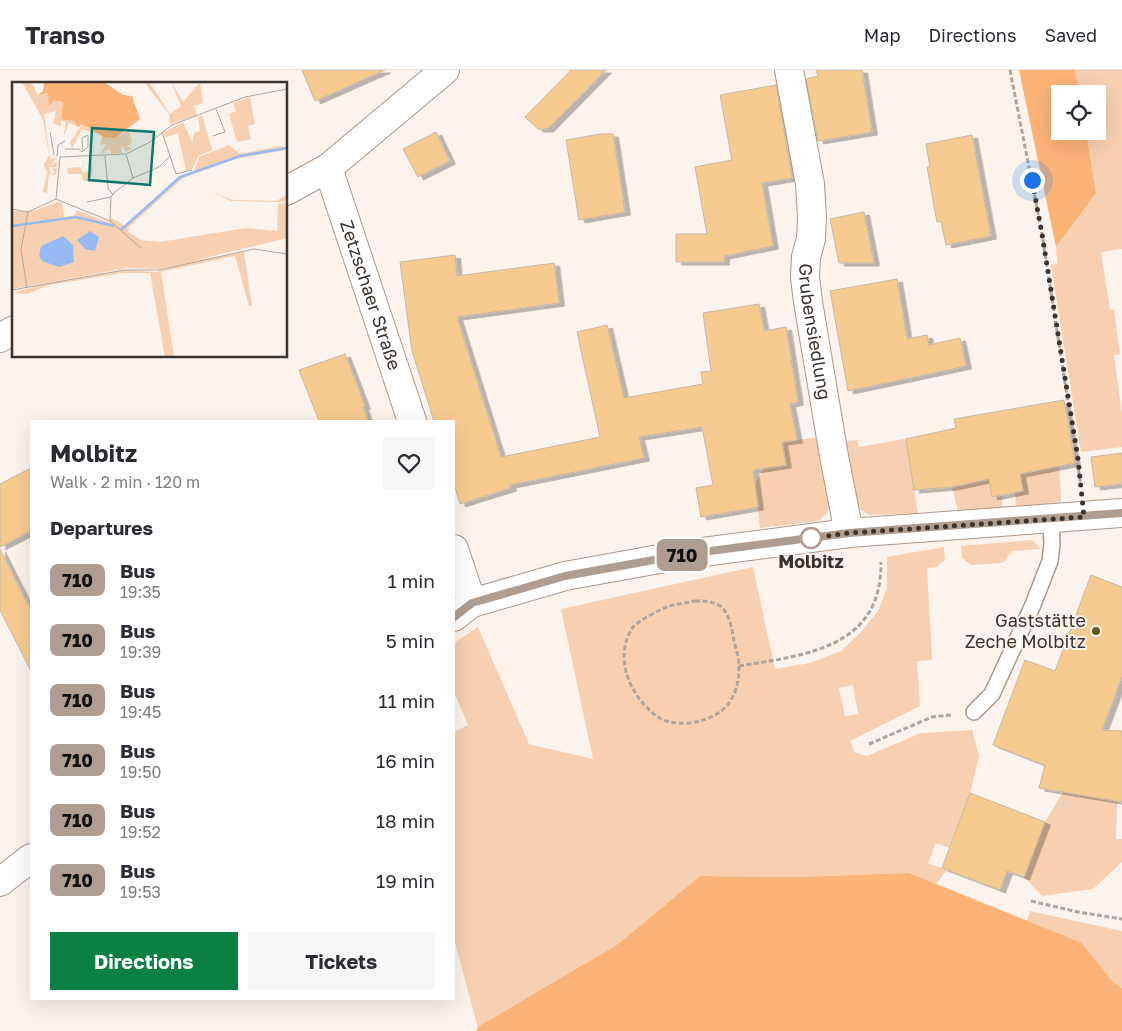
<!DOCTYPE html>
<html lang="en">
<head>
<meta charset="utf-8">
<style>
	:root { --surface:#fff; --page:#f7f7f7; --text:#2b2b33; --muted:#7c7c81; --line:#e1e1e2; --accent:#0b8043 }
	body { margin:0; font-family:"Golos Text",sans-serif; background:var(--page); color:var(--text); height:100vh; display:flex; flex-direction:column; font-size:19px; white-space:nowrap }
	* { box-sizing:border-box; margin:0 }
	p { font-size:16px; color:var(--muted) }
	.icon { flex:none; width:28px; height:28px; fill:none; stroke:currentColor; stroke-width:2; stroke-linecap:round; stroke-linejoin:round }
	.map { position:relative; flex:1; overflow:hidden }
	.sheet { position:absolute; left:30px; top:350px; width:425px; height:580px; display:flex; flex-direction:column; background:var(--surface); border-radius:0px; box-shadow:0 5px 20px #0002 }
	.sheet>* { flex:none }
	.badge { padding:0 10px; border-radius:8px; font-size:18px; line-height:32px }
	.buttons { position:absolute; left:1051px; top:15px; display:grid; gap:10px }
	.buttons a { display:grid; place-items:center; width:55px; height:55px; border-radius:0px; background:var(--surface); box-shadow:0 5px 20px #0002; font-size:25px }
	.you { position:absolute; width:25px; height:25px; margin:-12px; border:4px solid #fff; border-radius:50%; background:#1a73e8; box-shadow:0 0 0 8px #1a73e833 }
	.map>.badge { position:absolute; translate:-50% -50%; box-shadow:0 0 0 2px #fff }
	h2 { padding:0 20px; font-size:19px; line-height:45px }
	.round { display:grid; place-items:center; flex:none; width:52px; height:52px; border-radius:0px; background:var(--page) }
	.headline { display:flex; align-items:center; justify-content:space-between; height:85px; padding:0 20px }
	h1 { font-size:24px; font-weight:700; line-height:38px }
	.primary-button { display:flex; gap:10px; margin-top:auto; padding:10px 20px }
	.primary-button a { flex:1; height:58px; border-radius:0px; background:var(--accent); color:#fff; font-size:20px; font-weight:700; line-height:58px; text-align:center }
	.primary-button a+a { background:var(--page); color:var(--text) }
	ul { padding:0; list-style:none }
	li { display:flex; align-items:center; gap:15px; height:60px; padding:0 20px }
	li div { flex:1 }
	li b { display:block; font-size:19px }
	li em { font-style:normal }
	li .badge { min-width:55px; font-weight:700; text-align:center }
	header { display:flex; align-items:center; gap:30px; box-sizing:border-box; height:70px; padding:0 25px; background:var(--surface); border-bottom:1px solid var(--line) }
	header strong { font-size:24px }
	nav { display:flex; gap:28px; margin-inline-start:auto; font-size:18px }
	.map>svg:first-child { display:block }
	.green { fill:#f7d0b2; fill-rule:evenodd }
	.forest { fill:#fbb377 }
	.building { fill:#f7cb8f; stroke:#c8b8a4; filter:url(#shadow) }
	.lines { fill:none; stroke-linecap:round; stroke-linejoin:round }
	.service-casing { stroke:#ac9788; stroke-width:18 }
	.minor-casing { stroke:#ac9788; stroke-width:30 }
	.tertiary-casing { stroke:#ac9788; stroke-width:30 }
	.path { stroke:#aea59f; stroke-width:3; stroke-dasharray:5 2.5; stroke-linecap:butt }
	.service { stroke:#fff; stroke-width:15 }
	.minor { stroke:#fff; stroke-width:28 }
	.tertiary { stroke:#fff; stroke-width:28 }
	.line-casing { stroke:#fff; stroke-width:11 }
	.line { stroke:#ae9d90; stroke-width:8 }
	.walk { stroke:#3c332d; stroke-width:5; stroke-dasharray:0 9 }
	.stop-dot { fill:#fff; stroke:#ae9d90; stroke-width:2.5 }
	.poi-dot { fill:#645421; stroke:#fcf3ec; stroke-width:2 }
	.labels { text-anchor:middle; stroke-width:4; stroke-linejoin:round; paint-order:stroke }
	.street-label { font-size:18px; fill:#3c332d; stroke:#fcf3ec }
	.stop-label { font-size:18px; font-weight:bold; fill:#3c332d; stroke:#fcf3ec }
	.poi-label { font-size:18px; fill:#3c332d; stroke:#fcf3ec; text-anchor:end }
	.inset-river { fill:none; stroke:#96bbf4; stroke-width:2.5 }
	.inset-road { fill:none; stroke:#afa6a0; stroke-width:1 }
	.view { fill:#0f766e; fill-opacity:0.15; stroke:#0f766e; stroke-width:2.5 }
	.inset-edge { fill:none; stroke:#3c332d; stroke-width:2.5 }
</style>
</head>
<body>
<header>
<strong>Transo</strong>
<nav><a>Map</a><a>Directions</a><a>Saved</a></nav>
</header>
<div class="map">
<svg width="1122" height="961" viewBox="0 0 1122 961">
	<defs>
		<filter id="shadow"><feDropShadow dx="5.5" dy="3" stdDeviation="0" flood-color="#0004"/></filter>
	</defs>
	<rect width="100%" height="100%" fill="#fcf3ec"/>
	<!-- green -->
	<path class="green" d="M1075 0H1122V179L1101 182 1110 240H1114L1120 284 1114 285 1122 344V377L1081 382 1051 195 1057 194 1056 177 1096 123 1086 61H1098V24H1079Z
		M820 367 831 438 819 451 760 458 755 414 764 398 786 395 782 372Z
		M909 368 911 376 907 377 918 443 869 445 854 435 843 371 857 370 859 377Z
		M1059 388 1061 432 1016 437 1015 422 1023 421 1020 404 1056 397Z
		M989 409 992 426 1002 425V438L958 441 952 417Z
		M1032 470 1041 479 1012 481 1003 493 971 495 962 488 961 476Z
		M944 477 945 490 937 497 927 498 932 590 917 591 920 636 850 671 854 682 867 686 921 663 972 660 979 686 970 723 949 778 936 773 928 793 947 800 936 814 909 803 797 807 700 806 618 874 478 958 454 869V662L468 655 454 622V573L478 557 529 674 593 689 561 539 753 497 775 599 810 593 841 581 859 564 878 541 887 518V487ZM853 615 858 644 845 646 839 618Z
		M1063 722 1117 731 1116 769H1122V792L1093 819 1042 826 1024 807 1045 752Z
		M1030 841 1122 861V918L1113 912 1082 873 1027 851Z"/>
	<!-- forest -->
	<path class="forest" d="M1019 0H1075L1079 24H1060V61H1086L1096 123 1056 177Z
		M909 803 1082 873 1113 912 1122 918V961H476L478 957 618 874 700 806 797 807Z"/>
	<!-- building -->
	<path class="building" d="M302 0H385L315 31Z
		M571 0H606L548 59H538L525 47Z
		M816 0H862L872 62 818 71 806 9 818 6Z
		M776 15 792 108 762 113 773 176 724 186V192H676V164H707L695 97 732 90 720 25Z
		M436 62 450 91 418 107 403 79Z
		M601 64H613L625 142 579 150 566 70Z
		M972 65 991 166 946 175 941 151 937 152 927 97H930L926 74Z
		M864 142 874 193H839L830 149Z
		M455 185 457 206 554 193 559 233 457 247 501 387 600 367 577 262 607 255 624 328 703 314 701 302 711 301 703 243 759 234 764 261 786 257 798 332 790 334 797 370 782 372 786 395 753 400 758 437 701 447 696 418 713 415 702 357 639 367 644 388 510 415 511 418 460 434 454 414V351H434L412 281 400 192Z
		M897 209 907 269 927 265 929 275 960 268 966 296 848 321 830 221Z
		M345 284 365 336 363 337 368 351H319L299 300Z
		M1064 330 1075 393 1020 404 1023 421 992 427 989 409 952 417 914 420 906 369 956 358 954 349Z
		M1122 383V414L1095 417 1091 387Z
		M31 398V461L0 477V414Z
		M0 479 31 540V601L0 540Z
		M1091 505 1122 517V607L1102 660 1122 661V732L1039 718 1045 695 993 675 1025 590 1055 601Z
		M970 723 1045 752 1024 807 1007 801 1000 820 942 798Z"/>
	<g class="lines">
		<defs>
			<path id="service" d="M974 642 992 624 1032 537 1050 491 1052 474 1051 449"/>
			<g id="minor">
				<path id="s1" d="M789 0 810 114 812 148 811 169 806 187 805 207 808 232 834 386 849 463"/>
				<path id="s2" d="M328 98 412 351"/>
				<path d="M286 121 328 98 445 0"/>
				<path d="M0 268 14 260"/>
				<path d="M454 479 472 533"/>
			</g>
			<path id="tertiary" d="M454 547 472 533 565 506 687 484 849 463 1122 443
				M0 812 31 788"/>
		</defs>
		<!-- service casing -->
		<use href="#service" class="service-casing"/>
		<!-- minor casing -->
		<use href="#minor" class="minor-casing"/>
		<!-- tertiary casing -->
		<use href="#tertiary" class="tertiary-casing"/>
		<!-- path -->
		<path class="path" d="M1010 0 1042 164 1081 416
			M695 531C704 531 712 531 720 536 730 543 732 560 734 571 736 579 739 588 739 597 739 630 723 648 690 653 680 654 666 653 658 647 631 628 612 588 633 557 638 551 661 539 669 536 677 534 686 533 695 531Z
			M739 596C806 585 882 578 881 492
			M869 674 932 647 951 645
			M1031 831 1078 842 1122 849"/>
		<!-- service -->
		<use href="#service" class="service"/>
		<!-- minor -->
		<use href="#minor" class="minor"/>
		<!-- tertiary -->
		<use href="#tertiary" class="tertiary"/>
	</g>
	<g class="lines">
		<defs>
			<path id="line" d="M454 547 472 533 565 506 687 484 849 463 1122 443"/>
		</defs>
		<!-- line casing -->
		<use href="#line" class="line-casing"/>
		<!-- line -->
		<use href="#line" class="line"/>
		<!-- walk -->
		<path class="walk" d="M811 468 849 463 1084 447 1078 389 1042 164 1032 110"/>
	</g>
	<!-- markers -->
	<circle class="stop-dot" cx="811" cy="468" r="10"/>
	<circle class="poi-dot" cx="1096" cy="561" r="5"/>
	<g class="labels">
		<!-- street labels -->
		<g class="street-label">
			<text dy="6" stroke="none"><textPath href="#s2" startOffset="134">Zetzschaer Straße</textPath></text>
			<text dy="6" stroke="none"><textPath href="#s1" startOffset="265">Grubensiedlung</textPath></text>
		</g>
		<!-- stop labels -->
		<g class="stop-label">
			<text x="811" y="498">Molbitz</text>
		</g>
		<!-- poi labels -->
		<g class="poi-label">
			<text x="1086" y="557">Gaststätte<tspan x="1086" dy="21">Zeche Molbitz</tspan></text>
		</g>
	</g>
	<!-- overview -->
	<g transform="translate(12 12)">
		<rect width="275" height="275" fill="#fcf3ec"/>
		<path d="M10 0H19L26 13 36 11V15L51 20 49 36 62 39 66 45 57 41 52 53V49L48 51 53 48V39H49V45L41 41 44 29 32 32 38 77 45 76 39 82 45 81V85H37L39 92 43 91 40 87 45 86 44 93 37 92 35 111 31 110 35 91 32 83 37 73 31 38ZM132 0H137L158 32 169 24 159 0 171 20 188 0 191 21 182 24 185 33 158 42 157 32ZM238 15 243 42 236 44 239 57 225 60 217 32 224 29 221 21ZM190 33 200 68 186 74 181 86 174 89 166 51 153 56 152 50 171 40 180 60 182 51 188 49 186 35ZM70 42 85 52 70 47 60 66 58 60ZM116 48 120 60 115 65 121 66 114 70 109 63 110 71 99 72 98 67 88 72 94 62 88 63 90 54 103 56ZM217 63 228 72 267 64 275 65V68L223 77 171 96 117 145 116 150 129 158 148 160 234 146 265 149 266 122 272 121 275 122V156L148 187 115 186 0 207V129H21L46 120 50 121 52 135 62 134 65 128 89 138 98 140 99 136 114 144 164 97 182 90 187 75ZM78 78 81 88 77 100 71 98 69 92H56L55 86 69 85 71 91 78 88ZM197 108 220 118 264 119 275 113 273 120 219 119ZM232 170 240 224H237L223 174 149 190 162 275H153L138 191H111L37 203 15 212 0 211 35 201 113 188 144 190 170 181Z" fill="#f7d0b2"/>
		<path d="M32 0H92L111 13 120 14 128 37 103 56 92 55 70 42 66 45 62 39 49 37 51 20 42 18 37 24 36 11 26 13 31 9Z" fill="#fbb377"/>
		<path d="M78 149 87 155 83 169 73 167 65 158ZM51 154 61 163 62 180 47 185 30 179 27 174 29 164Z" fill="#96bbf4"/>
		<path class="inset-river" d="M0 144 64 135 102 144M109 148 168 95 228 74 275 66"/>
		<path class="inset-road" d="M38 50 42 73M201 54 213 50 204 27M53 67H67L70 70M70 70 76 65V53L70 56 71 69M114 72 121 96M45 74 46 63 53 59M93 74 96 106 101 113M158 74 164 92 180 88M44 117 98 139 129 166M75 120 99 115M0 127 16 130M16 130 44 117 48 75 114 72 138 60 160 43 233 15 275 7M98 139 99 115 103 110 121 96 147 85 158 74 150 50M15 206 9 167 16 130M0 208 112 188H147L242 167 275 172"/>
		<path class="view" d="M80 46 142 50 138 103 77 98Z"/>
		<rect width="275" height="275" class="inset-edge"/>
	</g>
</svg>
<div class="buttons">
<a><svg class="icon" aria-label="locate" viewBox="0 0 24 24"><circle cx="12" cy="12" r="6"/><path d="M12 2v4M12 18v4M2 12h4M18 12h4"/></svg></a>
</div>
<div class="you" style="left:1032px;top:110px"></div>
<b class="badge" style="left:682px;top:485px;background:#ae9d90;color:#111">710</b>
<section class="sheet">
<div class="headline"><div><h1>Molbitz</h1><p>Walk · 2 min · 120 m</p></div><a class="round"><svg class="icon" aria-label="heart" viewBox="0 0 24 24"><path d="M12 20l-8-8c-3-5 5-10 8-4 3-6 11-1 8 4z"/></svg></a></div>
<h2>Departures</h2>
<ul>
<li><span class="badge" style="background:#ae9d90;color:#111">710</span><div><b>Bus</b><p>19:35</p></div><em>1 min</em></li>
<li><span class="badge" style="background:#ae9d90;color:#111">710</span><div><b>Bus</b><p>19:39</p></div><em>5 min</em></li>
<li><span class="badge" style="background:#ae9d90;color:#111">710</span><div><b>Bus</b><p>19:45</p></div><em>11 min</em></li>
<li><span class="badge" style="background:#ae9d90;color:#111">710</span><div><b>Bus</b><p>19:50</p></div><em>16 min</em></li>
<li><span class="badge" style="background:#ae9d90;color:#111">710</span><div><b>Bus</b><p>19:52</p></div><em>18 min</em></li>
<li><span class="badge" style="background:#ae9d90;color:#111">710</span><div><b>Bus</b><p>19:53</p></div><em>19 min</em></li>
</ul>
<div class="primary-button"><a>Directions</a><a>Tickets</a></div>
</section>
</div>
</body>
</html>
